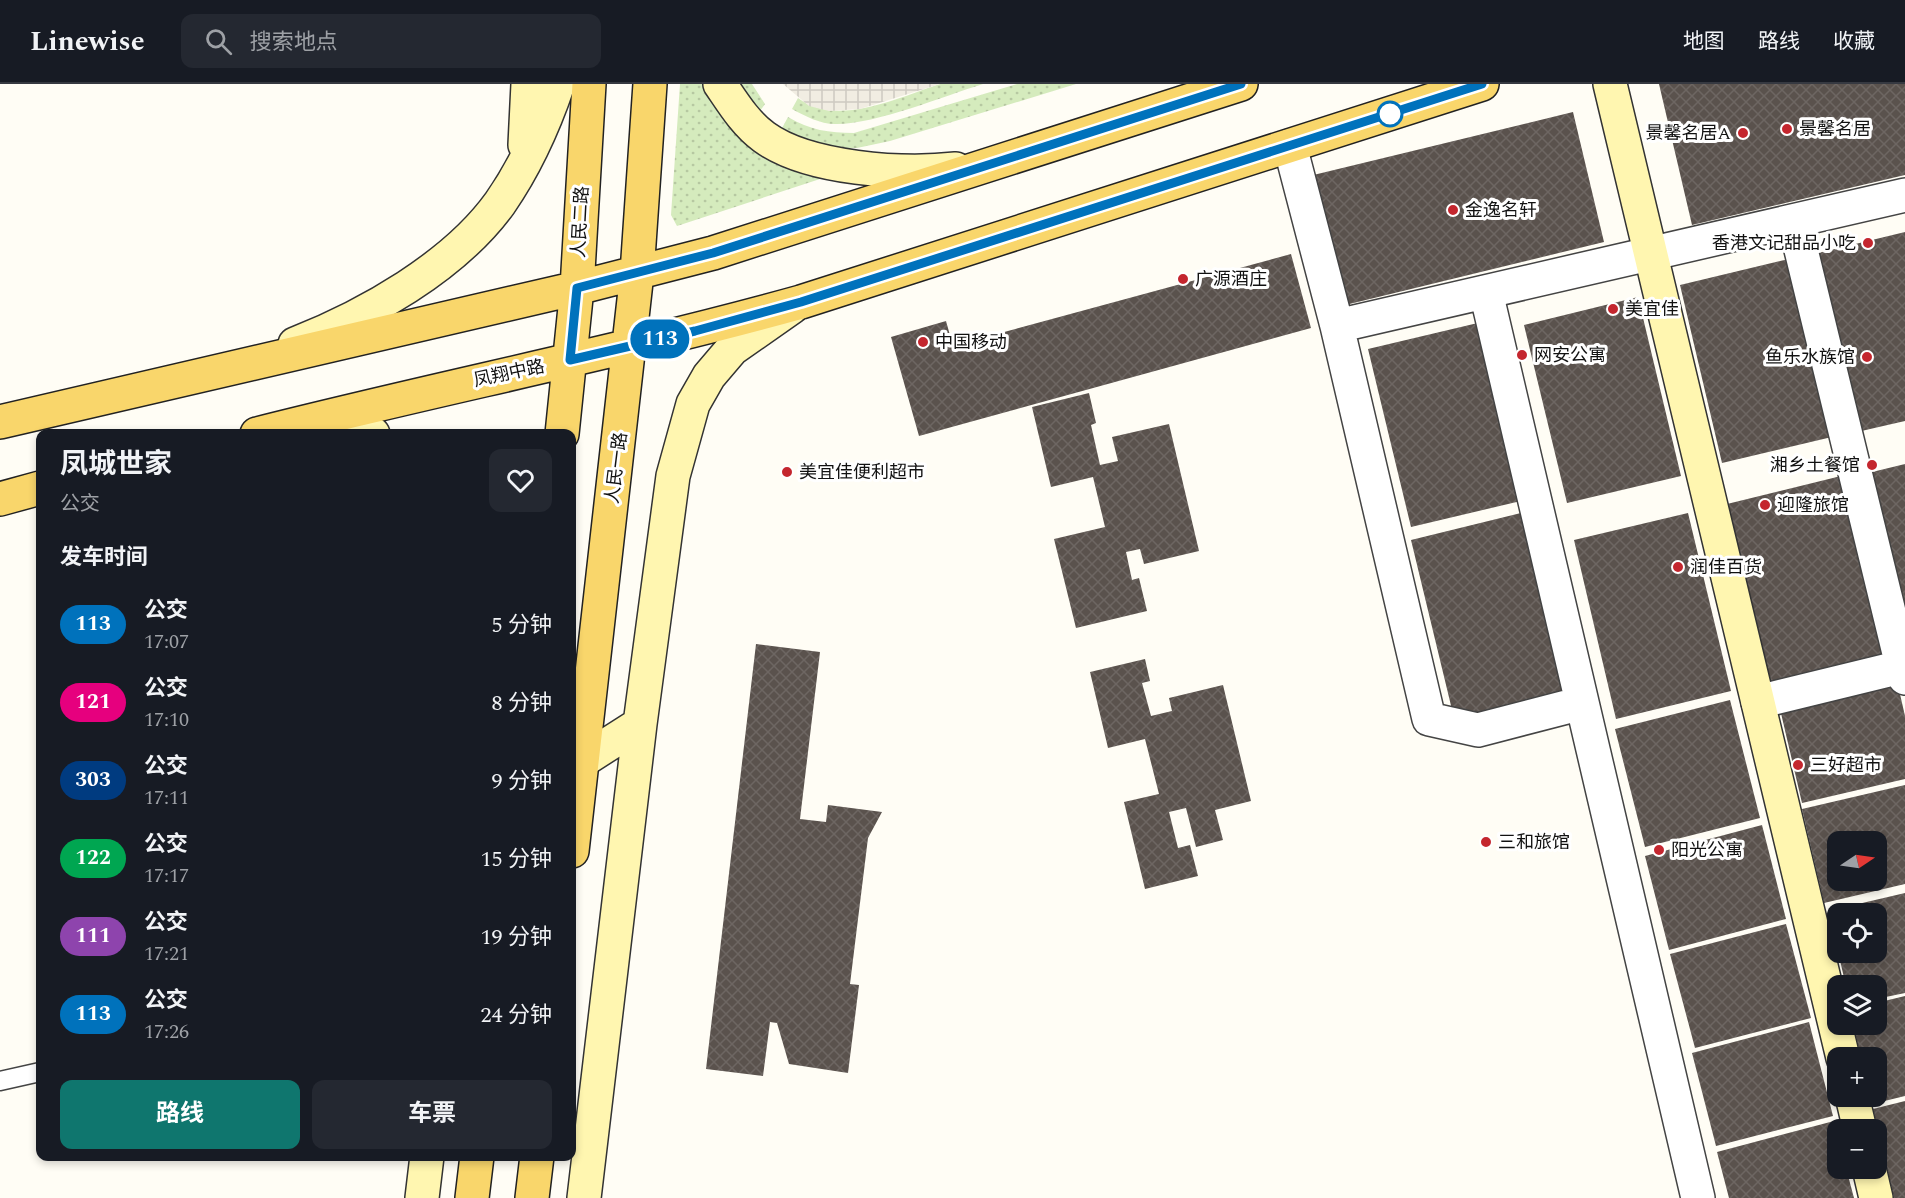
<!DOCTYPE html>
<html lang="zh">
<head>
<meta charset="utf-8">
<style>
	:root { --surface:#171b24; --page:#242831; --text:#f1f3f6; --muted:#9ea1a6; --line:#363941; --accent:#0f766e }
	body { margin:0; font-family:Spectral,"Noto Sans SC",serif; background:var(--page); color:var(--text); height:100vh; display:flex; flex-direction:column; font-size:22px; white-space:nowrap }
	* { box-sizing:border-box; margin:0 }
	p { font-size:20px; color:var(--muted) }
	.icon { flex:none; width:33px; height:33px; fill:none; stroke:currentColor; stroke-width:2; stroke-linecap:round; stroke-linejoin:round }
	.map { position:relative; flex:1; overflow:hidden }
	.sheet { position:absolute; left:36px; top:345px; width:540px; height:732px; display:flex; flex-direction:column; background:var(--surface); border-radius:12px; box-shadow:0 3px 9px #0003 }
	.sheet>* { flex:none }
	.badge { padding:0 12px; border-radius:20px; font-size:21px; line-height:39px }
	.needle { width:39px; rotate:77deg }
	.tools { position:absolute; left:1827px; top:747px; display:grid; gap:12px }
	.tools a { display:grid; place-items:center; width:60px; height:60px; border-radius:12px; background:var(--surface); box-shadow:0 3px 9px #0003; font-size:30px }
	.map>.badge { position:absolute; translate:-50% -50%; box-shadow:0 0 0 3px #fff }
	h2 { padding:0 24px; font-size:22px; line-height:54px }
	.round { display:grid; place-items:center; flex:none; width:63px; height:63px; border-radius:12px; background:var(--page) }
	.head { display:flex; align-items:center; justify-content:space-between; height:102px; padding:0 24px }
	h1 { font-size:28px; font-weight:700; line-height:45px }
	.button { display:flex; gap:12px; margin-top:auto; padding:12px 24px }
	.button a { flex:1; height:69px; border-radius:12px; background:var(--accent); color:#fff; font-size:24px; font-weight:700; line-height:69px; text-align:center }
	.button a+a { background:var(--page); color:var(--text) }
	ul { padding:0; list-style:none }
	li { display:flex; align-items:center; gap:18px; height:78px; padding:0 24px }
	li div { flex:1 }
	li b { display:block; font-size:22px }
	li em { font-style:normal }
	li .badge { min-width:66px; font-weight:700; text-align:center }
	header { display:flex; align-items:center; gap:36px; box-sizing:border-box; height:84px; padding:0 30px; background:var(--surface); border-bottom:2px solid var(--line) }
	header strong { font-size:28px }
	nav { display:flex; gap:33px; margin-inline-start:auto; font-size:21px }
	.search { width:420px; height:54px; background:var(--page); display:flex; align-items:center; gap:15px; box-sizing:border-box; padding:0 21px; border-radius:12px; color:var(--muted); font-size:22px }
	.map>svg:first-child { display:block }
	.grass { fill:url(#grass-dots) }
	.plaza { fill:url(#plaza-grid) }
	.building { fill:url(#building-cross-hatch); fill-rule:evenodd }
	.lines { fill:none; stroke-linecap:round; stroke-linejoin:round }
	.lane-casing { stroke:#444; stroke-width:21 }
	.street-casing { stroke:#444; stroke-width:36 }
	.secondary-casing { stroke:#333; stroke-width:36 }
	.primary-casing { stroke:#222; stroke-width:36 }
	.lane { stroke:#fff; stroke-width:18 }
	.street { stroke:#fff; stroke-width:33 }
	.secondary { stroke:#fff6b0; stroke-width:33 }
	.primary { stroke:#f9d66b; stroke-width:33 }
	.line-casing { stroke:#fff; stroke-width:14 }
	.line { stroke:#0072bc; stroke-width:9 }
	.stop-dot { fill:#fff; stroke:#0072bc; stroke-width:3 }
	.poi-dot { fill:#c4262e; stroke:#fff; stroke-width:2 }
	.labels { text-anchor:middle; stroke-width:6; stroke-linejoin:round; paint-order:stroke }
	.poi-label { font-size:18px; fill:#111; stroke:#fff; text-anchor:start }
	.street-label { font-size:18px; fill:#111; stroke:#fff }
</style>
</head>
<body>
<header>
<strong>Linewise</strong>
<div class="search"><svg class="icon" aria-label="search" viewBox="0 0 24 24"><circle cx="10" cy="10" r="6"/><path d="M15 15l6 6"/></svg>搜索地点</div>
<nav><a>地图</a><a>路线</a><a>收藏</a></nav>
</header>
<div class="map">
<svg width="1905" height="1114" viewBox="0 0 1905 1114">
	<defs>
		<pattern id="grass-dots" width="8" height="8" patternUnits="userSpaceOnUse" patternTransform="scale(1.5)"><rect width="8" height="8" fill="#d5ebbd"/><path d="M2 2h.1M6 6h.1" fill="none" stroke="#b6c8a1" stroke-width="1.8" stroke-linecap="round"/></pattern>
		<pattern id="plaza-grid" width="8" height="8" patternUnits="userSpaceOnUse" patternTransform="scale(1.5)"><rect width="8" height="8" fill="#f1ede2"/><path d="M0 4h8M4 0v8" fill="none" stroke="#cecac1"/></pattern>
		<pattern id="building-cross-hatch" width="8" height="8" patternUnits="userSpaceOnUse" patternTransform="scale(1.5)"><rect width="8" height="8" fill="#5a524d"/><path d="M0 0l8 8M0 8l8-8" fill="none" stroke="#6d6662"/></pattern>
	</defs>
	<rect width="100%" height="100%" fill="#fffdf5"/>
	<!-- grass -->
	<path class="grass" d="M680 0H705C709 13 718 26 726 37 755 77 774 80 820 91V95L677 142 671 131Z
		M738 0H752L765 20 757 31Z
		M940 0H983C944 12 874 41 835 40 820 40 805 32 792 25L798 14C838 44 899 13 940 0Z
		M1017 0H1076L890 57 857 64H831L808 59 781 46 788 33C810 46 829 49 854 49Z"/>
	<!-- plaza -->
	<path class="plaza" d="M783 0H940L860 25 829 27 809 22Z"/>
	<!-- building -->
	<path class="building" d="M1659 0H1905V91L1692 141Z
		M1573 28 1604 158 1333 224 1301 94Z
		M1905 148V337L1857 348 1814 170Z
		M1291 170 1311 244 919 352 891 253 946 237 953 262Z
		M1793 174 1836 352 1722 379 1680 201Z
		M1638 213 1681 392 1567 419 1524 241Z
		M1482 238 1525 416 1411 443 1368 265Z
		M1089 309 1096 339 1091 341 1100 381 1118 377 1112 353 1169 340 1199 467 1144 480 1140 465 1126 468 1132 496 1139 494 1147 527 1076 544 1054 455 1105 443 1093 393 1051 403 1032 323Z
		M1905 380V559L1864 390Z
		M1841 392 1883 571 1770 598 1727 420Z
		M1525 428 1568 607 1454 634 1411 456Z
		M1688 429 1731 607 1616 635 1574 456Z
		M756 560 820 568 800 735 826 738 828 721 882 728 868 754 850 900 859 901 848 989 789 980 777 939 770 938 763 992 706 985Z
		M1145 575 1150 597 1142 599 1151 632 1172 627 1169 614 1223 601 1251 717 1215 726 1223 756 1196 763 1186 724 1169 728 1178 764 1190 761 1198 792 1145 805 1124 718 1159 710 1145 655 1108 664 1090 588Z
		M1897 597 1905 632V695L1802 719 1780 625Z
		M1730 616 1760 734 1645 763 1615 645Z
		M1905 701V800L1824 819 1802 725ZM1838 758H1876V796H1838Z
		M1762 741 1786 835 1669 866 1645 772Z
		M1905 809V909L1876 915V902H1846L1838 868H1876V830H1838L1837 861 1828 827Z
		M1786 840 1811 934 1695 964 1670 870Z
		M1905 912V1012L1872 1020 1870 1012H1876V974H1861L1853 940H1876V919Z
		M1809 938 1833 1032 1716 1062 1692 969Z
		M1905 1017V1114H1894L1873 1025Z
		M1834 1037 1838 1052V1084H1846L1854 1114H1729L1717 1068Z"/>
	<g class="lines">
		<defs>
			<path id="lane" d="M0 997 40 988"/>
			<path id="street" d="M1290 62 1337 242 1429 635 1478 646 1582 619
				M1794 137 1905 594
				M1486 208 1698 1114
				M1337 242 1905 111
				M1758 618 1905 582"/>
			<path id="secondary" d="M720 0C733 19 745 39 764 53 808 85 903 91 956 85
				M1610 0 1843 974
				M525 61 528 0
				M295 260C366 232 454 183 500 119 525 83 544 41 558 0
				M304 340 373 350
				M582 677 640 640 673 392 693 320 709 292 732 265 792 223
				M1852 1012 1860 1046
				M1869 1084 1876 1114
				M422 1114 427 1072
				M584 1114 640 640"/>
			<path id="primary" d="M0 338 577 204 713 169 1241 0
				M257 350C438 304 621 268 801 218L1482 0
				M562 350 577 204 589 0
				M0 415 40 404
				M572 767 637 189 650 0
				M472 1114 477 1072
				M532 1114 537 1072"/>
		</defs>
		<!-- lane casing -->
		<use href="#lane" class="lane-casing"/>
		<!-- street casing -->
		<use href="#street" class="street-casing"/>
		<!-- secondary casing -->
		<use href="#secondary" class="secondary-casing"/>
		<!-- primary casing -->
		<use href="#primary" class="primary-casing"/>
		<!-- lane -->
		<use href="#lane" class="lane"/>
		<!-- street -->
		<use href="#street" class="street"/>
		<!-- secondary -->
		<use href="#secondary" class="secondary"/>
		<!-- primary -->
		<use href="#primary" class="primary"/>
	</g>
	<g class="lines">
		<defs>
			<path id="line" d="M1241 0 713 169 577 204 570 276 695 247 801 218 1482 0"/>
		</defs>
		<!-- line casing -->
		<use href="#line" class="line-casing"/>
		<!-- line -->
		<use href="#line" class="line"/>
	</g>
	<!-- markers -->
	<circle class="stop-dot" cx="1390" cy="30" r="12"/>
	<g class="poi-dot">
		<circle cx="1787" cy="45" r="6"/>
		<circle cx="1743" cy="49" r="6"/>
		<circle cx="1453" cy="126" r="6"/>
		<circle cx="1868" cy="159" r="6"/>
		<circle cx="1183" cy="195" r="6"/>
		<circle cx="1613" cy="225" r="6"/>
		<circle cx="923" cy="258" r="6"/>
		<circle cx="1522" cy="271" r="6"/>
		<circle cx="1867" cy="273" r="6"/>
		<circle cx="1872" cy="381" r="6"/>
		<circle cx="787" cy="388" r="6"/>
		<circle cx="1765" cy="421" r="6"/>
		<circle cx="1678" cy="483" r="6"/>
		<circle cx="1798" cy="681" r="6"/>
		<circle cx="1486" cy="758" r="6"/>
		<circle cx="1659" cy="766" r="6"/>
	</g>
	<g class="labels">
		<!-- poi labels -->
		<g class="poi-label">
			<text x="1799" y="51">景馨名居</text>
			<text x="1731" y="55" text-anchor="end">景馨名居A</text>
			<text x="1465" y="132">金逸名轩</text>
			<text x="1856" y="165" text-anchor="end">香港文记甜品小吃</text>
			<text x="1195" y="201">广源酒庄</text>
			<text x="1625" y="231">美宜佳</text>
			<text x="935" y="264">中国移动</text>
			<text x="1534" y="277">网安公寓</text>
			<text x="1855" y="279" text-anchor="end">鱼乐水族馆</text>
			<text x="1860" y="387" text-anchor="end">湘乡土餐馆</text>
			<text x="799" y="394">美宜佳便利超市</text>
			<text x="1777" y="427">迎隆旅馆</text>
			<text x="1690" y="489">润佳百货</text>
			<text x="1810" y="687">三好超市</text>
			<text x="1498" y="764">三和旅馆</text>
			<text x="1671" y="772">阳光公寓</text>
		</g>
		<!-- street labels -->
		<g class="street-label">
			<text transform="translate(580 138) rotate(-87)" y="6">人民二路</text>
			<text transform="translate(509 289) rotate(-12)" y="6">凤翔中路</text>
			<text transform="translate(616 384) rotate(-83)" y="6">人民一路</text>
		</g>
	</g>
</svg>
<div class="tools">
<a><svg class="needle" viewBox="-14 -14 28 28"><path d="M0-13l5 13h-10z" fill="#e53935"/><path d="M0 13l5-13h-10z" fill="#9ea1a6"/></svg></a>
<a><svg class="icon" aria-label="locate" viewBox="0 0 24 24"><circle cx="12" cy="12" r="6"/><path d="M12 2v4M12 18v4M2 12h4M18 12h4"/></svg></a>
<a><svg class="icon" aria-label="layers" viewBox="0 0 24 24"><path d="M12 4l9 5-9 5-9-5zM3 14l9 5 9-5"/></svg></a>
<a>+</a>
<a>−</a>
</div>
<b class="badge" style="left:660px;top:255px;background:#0072bc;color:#fff">113</b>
<section class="sheet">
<div class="head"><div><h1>凤城世家</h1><p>公交</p></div><a class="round"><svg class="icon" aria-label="heart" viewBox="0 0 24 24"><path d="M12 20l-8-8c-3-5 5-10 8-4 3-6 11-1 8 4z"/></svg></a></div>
<h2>发车时间</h2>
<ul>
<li><span class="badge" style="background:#0072bc;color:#fff">113</span><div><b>公交</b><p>17:07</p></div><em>5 分钟</em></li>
<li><span class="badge" style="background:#e6007e;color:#fff">121</span><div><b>公交</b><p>17:10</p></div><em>8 分钟</em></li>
<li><span class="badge" style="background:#003b80;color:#fff">303</span><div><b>公交</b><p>17:11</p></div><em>9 分钟</em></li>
<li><span class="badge" style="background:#00a651;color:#fff">122</span><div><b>公交</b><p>17:17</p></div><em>15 分钟</em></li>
<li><span class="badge" style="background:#8e44ad;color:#fff">111</span><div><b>公交</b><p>17:21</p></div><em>19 分钟</em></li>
<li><span class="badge" style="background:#0072bc;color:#fff">113</span><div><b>公交</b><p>17:26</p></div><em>24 分钟</em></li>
</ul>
<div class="button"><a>路线</a><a>车票</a></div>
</section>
</div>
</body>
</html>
